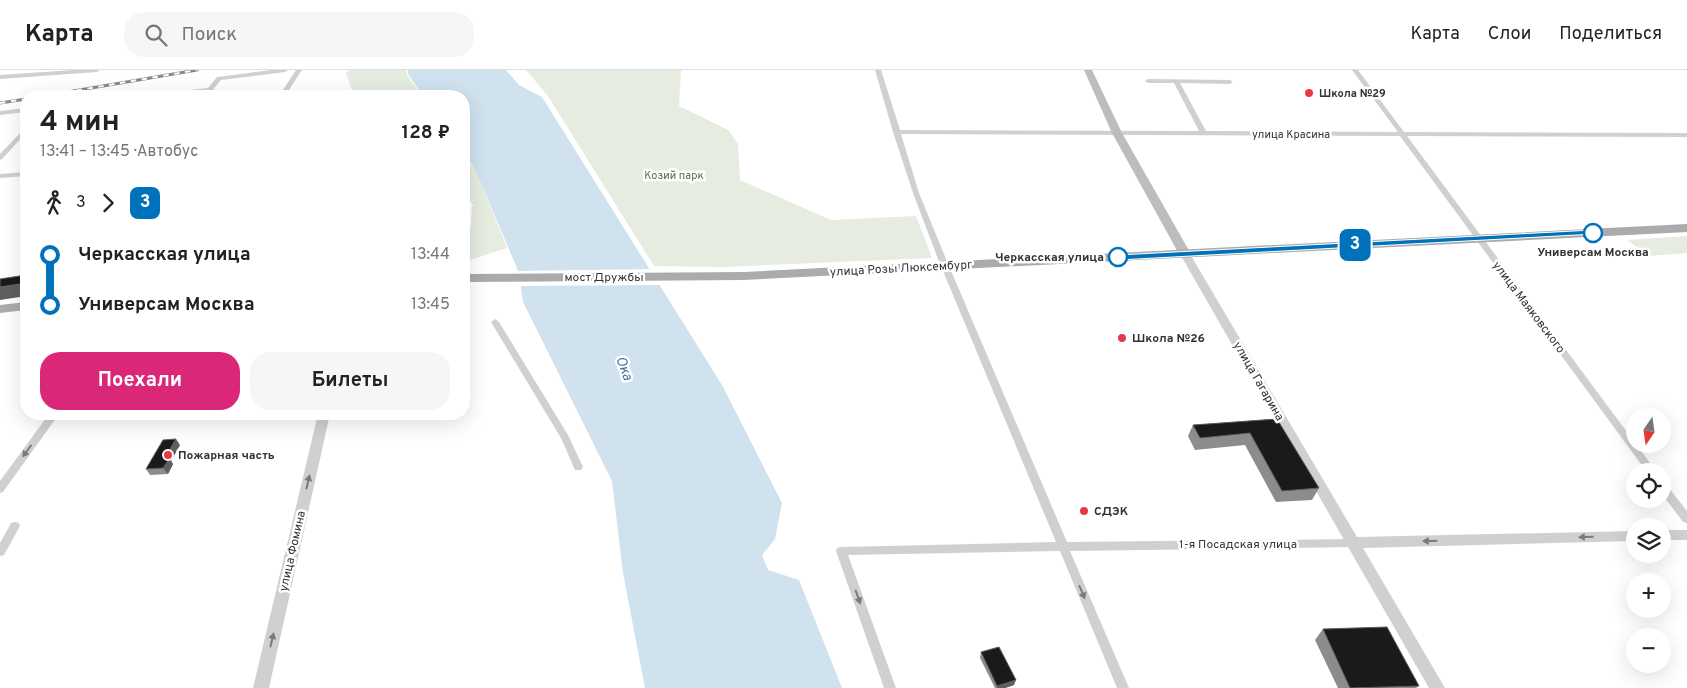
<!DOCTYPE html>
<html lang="ru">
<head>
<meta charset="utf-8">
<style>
	:root { --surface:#fff; --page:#f6f6f6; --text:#222; --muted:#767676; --line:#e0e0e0; --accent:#db2777 }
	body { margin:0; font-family:Overpass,sans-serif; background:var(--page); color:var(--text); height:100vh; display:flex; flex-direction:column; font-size:19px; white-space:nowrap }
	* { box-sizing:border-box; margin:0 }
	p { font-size:16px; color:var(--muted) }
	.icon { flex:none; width:28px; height:28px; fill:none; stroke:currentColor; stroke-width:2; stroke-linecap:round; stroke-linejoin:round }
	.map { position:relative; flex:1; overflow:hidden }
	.panel { position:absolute; left:20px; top:20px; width:450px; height:330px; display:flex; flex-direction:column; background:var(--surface); border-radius:20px; box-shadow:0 5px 20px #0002 }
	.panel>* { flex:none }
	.badge { padding:0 10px; border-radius:8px; font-size:18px; line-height:32px }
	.needle { width:32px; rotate:193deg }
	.fabs { position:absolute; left:1626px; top:338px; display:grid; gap:10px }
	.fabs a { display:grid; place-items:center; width:45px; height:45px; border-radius:50%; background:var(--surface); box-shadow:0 5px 20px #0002; font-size:25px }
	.map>.badge { position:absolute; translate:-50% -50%; box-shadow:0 0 0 2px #fff }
	.legs { display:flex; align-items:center; gap:8px; height:55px; padding:0 20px; font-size:16px }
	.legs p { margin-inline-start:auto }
	.head { display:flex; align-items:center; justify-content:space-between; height:85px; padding:0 20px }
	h1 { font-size:28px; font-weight:700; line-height:38px }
	.button { display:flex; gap:10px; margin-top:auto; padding:10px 20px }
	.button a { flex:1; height:58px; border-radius:20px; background:var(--accent); color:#fff; font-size:20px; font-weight:700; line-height:58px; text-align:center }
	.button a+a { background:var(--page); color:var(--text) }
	ul { padding:0 20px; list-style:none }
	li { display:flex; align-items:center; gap:18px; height:50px; font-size:19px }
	li i { display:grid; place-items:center; width:8px; height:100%; margin:0 6px; background:currentColor }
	li i::after { content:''; width:12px; height:12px; margin:-6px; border:4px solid; border-radius:50%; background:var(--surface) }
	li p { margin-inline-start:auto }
	li:first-child i { background:linear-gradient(#0000 50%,currentColor 0) }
	li:last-child i { background:linear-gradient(currentColor 50%,#0000 0) }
	header { display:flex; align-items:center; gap:30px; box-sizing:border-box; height:70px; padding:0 25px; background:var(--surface); border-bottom:1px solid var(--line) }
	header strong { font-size:24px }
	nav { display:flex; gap:28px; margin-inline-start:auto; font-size:18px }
	.search { width:350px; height:45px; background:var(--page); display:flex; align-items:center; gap:12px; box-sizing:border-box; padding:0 18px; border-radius:20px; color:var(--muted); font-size:19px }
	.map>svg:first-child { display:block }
	.green { fill:#e6ecdf }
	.water { fill:#cfe2ee }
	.pier { fill:#fff }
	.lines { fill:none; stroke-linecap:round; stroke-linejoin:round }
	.minor { fill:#d0d0d0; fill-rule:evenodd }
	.tertiary { fill:#d0d0d0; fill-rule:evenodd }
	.secondary { fill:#bdbdbd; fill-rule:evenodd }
	.primary { fill:#ababab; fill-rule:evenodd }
	.rail-casing { stroke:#888; stroke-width:3 }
	.rail { stroke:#fff; stroke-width:2; stroke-dasharray:5.5; stroke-linecap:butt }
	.wall { fill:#8c8c8c }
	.shaded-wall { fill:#5f5f5f }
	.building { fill:#1a1a1a; stroke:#5f5f5f }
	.oneway { fill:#7a7a7a }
	.line-1 { fill:#0072bc; stroke:#fff }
	.poi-dot { fill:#e63946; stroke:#fff; stroke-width:2 }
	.stop-1-dot { fill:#fff; stroke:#0072bc; stroke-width:2.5 }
	.labels { text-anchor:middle; stroke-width:5; stroke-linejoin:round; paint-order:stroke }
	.far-poi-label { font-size:11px; font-weight:bold; fill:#333; stroke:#fff; text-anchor:start }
	.far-street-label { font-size:11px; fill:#333; stroke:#fff }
	.far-park-label { font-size:11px; fill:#56703f; stroke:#fff }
	.stop-label { font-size:12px; font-weight:bold; fill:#333; stroke:#fff }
	.street-label { font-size:12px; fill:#333; stroke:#fff }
	.poi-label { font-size:12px; font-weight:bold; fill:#333; stroke:#fff; text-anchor:start }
	.water-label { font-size:14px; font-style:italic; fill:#3f7597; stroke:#fff }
</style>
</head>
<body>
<header>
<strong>Карта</strong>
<div class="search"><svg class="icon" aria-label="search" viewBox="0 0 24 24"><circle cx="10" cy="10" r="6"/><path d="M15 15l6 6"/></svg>Поиск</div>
<nav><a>Карта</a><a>Слои</a><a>Поделиться</a></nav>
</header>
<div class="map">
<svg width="1687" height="618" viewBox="0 0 1687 618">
	<rect width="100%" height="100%" fill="#fff"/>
	<!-- green -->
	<path class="green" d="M349 0H407V5L422 26H364L363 24 354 26 346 4Z
		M526 0H681L679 36 728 60 738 74 740 110 831 150 916 146 932 188 722 197 654 196 548 26Z
		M464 81 481 113 507 178 464 192V162L471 156 472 136H474L464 125Z
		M1687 166V183L1649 186 1627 170Z"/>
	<!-- water -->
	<path class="water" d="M408 0H506L519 15 542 27 722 315 782 433 775 469 762 485 768 500 799 510 842 618H645L623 503 612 411 523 232 519 203 481 113 464 79V26H423L408 4Z"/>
	<!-- pier -->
	<path class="pier" d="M652 199 663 215 518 216 515 201Z"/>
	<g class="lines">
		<!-- minor -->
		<path class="minor" d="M73 0H100L97 2 0 9V5Z
			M271 0H288L285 2 221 10 208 26H202L205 22 167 26H149L152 24 208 18 217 7Z
			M296 0H302L285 26H279Z
			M875 0H881L900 60 1199 61 1174 13H1148L1145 11 1148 9 1230 10 1233 12 1230 14 1180 13 1206 61 1398 62 1352 0H1358L1404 62 1687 63V67L1407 66 1656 401H1646L1400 66 901 64 919 123 946 189 1067 472 1354 469 1358 470 1359 473 1358 476 1354 477 1070 481 1129 618H1117L1060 481 848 485 896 618H884L836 481 837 478 841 477 1056 472 938 189 913 123 893 62Z
			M26 38V42L0 45V41Z
			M26 58V63L2 89 0 90V84L24 59Z
			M26 102V106L0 108V104Z
			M495 249 499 252 568 365 583 397 581 400H575L561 368 491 252Z
			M49 344H59L3 422 0 423V411Z
			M1662 412 1665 413 1687 441V453L1683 452 1662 424Z
			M15 452 19 453 20 456 4 485 0 486V473L11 453Z"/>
		<!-- tertiary -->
		<path class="tertiary" d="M1185 181 1190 184 1357 467 1635 461V471L1363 478 1445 618H1429L1180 184Z
			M318 344H330L269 618H253Z
			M1662 460H1687V470H1662Z"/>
		<!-- secondary -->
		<path class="secondary" d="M1084 0H1092L1122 63 1191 184 1189 187 1185 188 1179 184 1112 63Z"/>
		<!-- primary -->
		<path class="primary" d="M1687 154V162L744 210 464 212V204L744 202Z
			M26 232V240L0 243V235Z"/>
		<defs>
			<path id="rail" d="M44 26 197 0
				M0 33 26 29"/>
		</defs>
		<!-- rail casing -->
		<use href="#rail" class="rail-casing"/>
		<!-- rail -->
		<use href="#rail" class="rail"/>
	</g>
	<!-- wall -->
	<path class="wall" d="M1277 349 1319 418 1312 430 1276 432 1245 375 1195 380 1188 366 1193 355Z
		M180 375 171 391 173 394 168 404 150 405 146 399Z
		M1323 559 1419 616 1416 618H1338L1315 570Z
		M981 582 1014 615 1005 618H995L980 588Z"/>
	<!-- shaded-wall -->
	<path class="shaded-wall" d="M26 213V226L0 230V217Z
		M176 369 180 375 171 391 173 394 168 404 163 398 164 389Z
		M1016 610 1014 615 1005 618H997V616Z"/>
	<!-- building -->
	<path class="building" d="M26 205V213L0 217V209Z
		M1277 349 1319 418 1282 421 1250 363 1200 368 1193 355Z
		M176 369 164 389H169L163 398 146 399 163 370Z
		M1387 557 1419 616 1350 618 1323 559Z
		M999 577 1016 610 997 616 981 582Z"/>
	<!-- one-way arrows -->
	<defs><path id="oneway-solid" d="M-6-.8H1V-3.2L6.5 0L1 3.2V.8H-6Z" transform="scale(1.25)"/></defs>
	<g class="oneway">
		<use href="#oneway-solid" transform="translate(27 381) rotate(126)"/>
		<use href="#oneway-solid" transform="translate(308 412) rotate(-77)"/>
		<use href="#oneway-solid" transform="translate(1586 467) rotate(178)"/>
		<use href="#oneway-solid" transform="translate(1430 471) rotate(179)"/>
		<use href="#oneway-solid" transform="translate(1082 522) rotate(67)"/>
		<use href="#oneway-solid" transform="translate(858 527) rotate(70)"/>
		<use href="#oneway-solid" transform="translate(272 570) rotate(-77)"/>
	</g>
	<!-- line-1 -->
	<path class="line-1" d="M1593 160 1595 161V164L1118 190 1114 187 1118 185Z"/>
	<!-- markers -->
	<g class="poi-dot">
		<circle cx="1309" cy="23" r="5"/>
		<circle cx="1122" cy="268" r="5"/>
		<circle cx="168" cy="385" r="5"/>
		<circle cx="1084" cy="441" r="5"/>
	</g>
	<g class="stop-1-dot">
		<circle cx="1593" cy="163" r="9"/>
		<circle cx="1118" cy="187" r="9"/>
	</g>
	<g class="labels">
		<!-- far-poi labels -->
		<g class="far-poi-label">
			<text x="1319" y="27">Школа №29</text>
		</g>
		<!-- far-street labels -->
		<g class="far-street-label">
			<text x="1291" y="68">улица Красина</text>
		</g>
		<!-- far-park labels -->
		<g class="far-park-label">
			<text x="674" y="109">Козий парк</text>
		</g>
		<!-- stop labels -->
		<g class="stop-label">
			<text x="1593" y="186">Универсам Москва</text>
			<text x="1104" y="191" text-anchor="end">Черкасская улица</text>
		</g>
		<!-- street labels -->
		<g class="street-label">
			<text transform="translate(901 198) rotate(-3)" y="4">улица Розы Люксембург</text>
			<text x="604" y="211">мост Дружбы</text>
			<text transform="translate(1529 237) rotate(53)" y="4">улица Маяковского</text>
			<text transform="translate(1259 311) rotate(60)" y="4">улица Гагарина</text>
			<text x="1238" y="478">1-я Посадская улица</text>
			<text transform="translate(292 481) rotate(-77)" y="4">улица Фомина</text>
		</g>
		<!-- poi labels -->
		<g class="poi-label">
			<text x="1132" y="272">Школа №26</text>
			<text x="178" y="389">Пожарная часть</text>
			<text x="1094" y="445">СДЭК</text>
		</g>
		<!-- water labels -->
		<g class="water-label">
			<text transform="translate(625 298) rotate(70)" y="5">Ока</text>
		</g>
	</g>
</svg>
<div class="fabs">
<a><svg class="needle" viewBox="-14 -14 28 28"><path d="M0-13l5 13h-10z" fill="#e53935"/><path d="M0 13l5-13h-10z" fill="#767676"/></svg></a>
<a><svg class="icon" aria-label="locate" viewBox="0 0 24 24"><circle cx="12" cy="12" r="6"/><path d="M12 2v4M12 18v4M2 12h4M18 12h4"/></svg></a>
<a><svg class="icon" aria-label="layers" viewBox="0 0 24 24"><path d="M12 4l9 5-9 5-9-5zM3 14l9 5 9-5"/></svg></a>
<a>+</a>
<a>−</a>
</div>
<b class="badge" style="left:1355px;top:175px;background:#0072bc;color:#fff">3</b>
<section class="panel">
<div class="head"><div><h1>4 мин</h1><p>13:41 – 13:45 · Автобус</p></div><b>128 ₽</b></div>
<div class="legs"><svg class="icon" aria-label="walk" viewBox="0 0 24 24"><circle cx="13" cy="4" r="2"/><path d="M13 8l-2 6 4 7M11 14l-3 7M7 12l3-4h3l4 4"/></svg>3<svg class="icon" aria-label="forward" viewBox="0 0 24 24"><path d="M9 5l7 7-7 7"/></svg><b class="badge" style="background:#0072bc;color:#fff">3</b></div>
<ul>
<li><i style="color:#0072bc"></i><b>Черкасская улица</b><p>13:44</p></li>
<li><i style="color:#0072bc"></i><b>Универсам Москва</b><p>13:45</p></li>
</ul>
<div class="button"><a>Поехали</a><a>Билеты</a></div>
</section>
</div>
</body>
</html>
